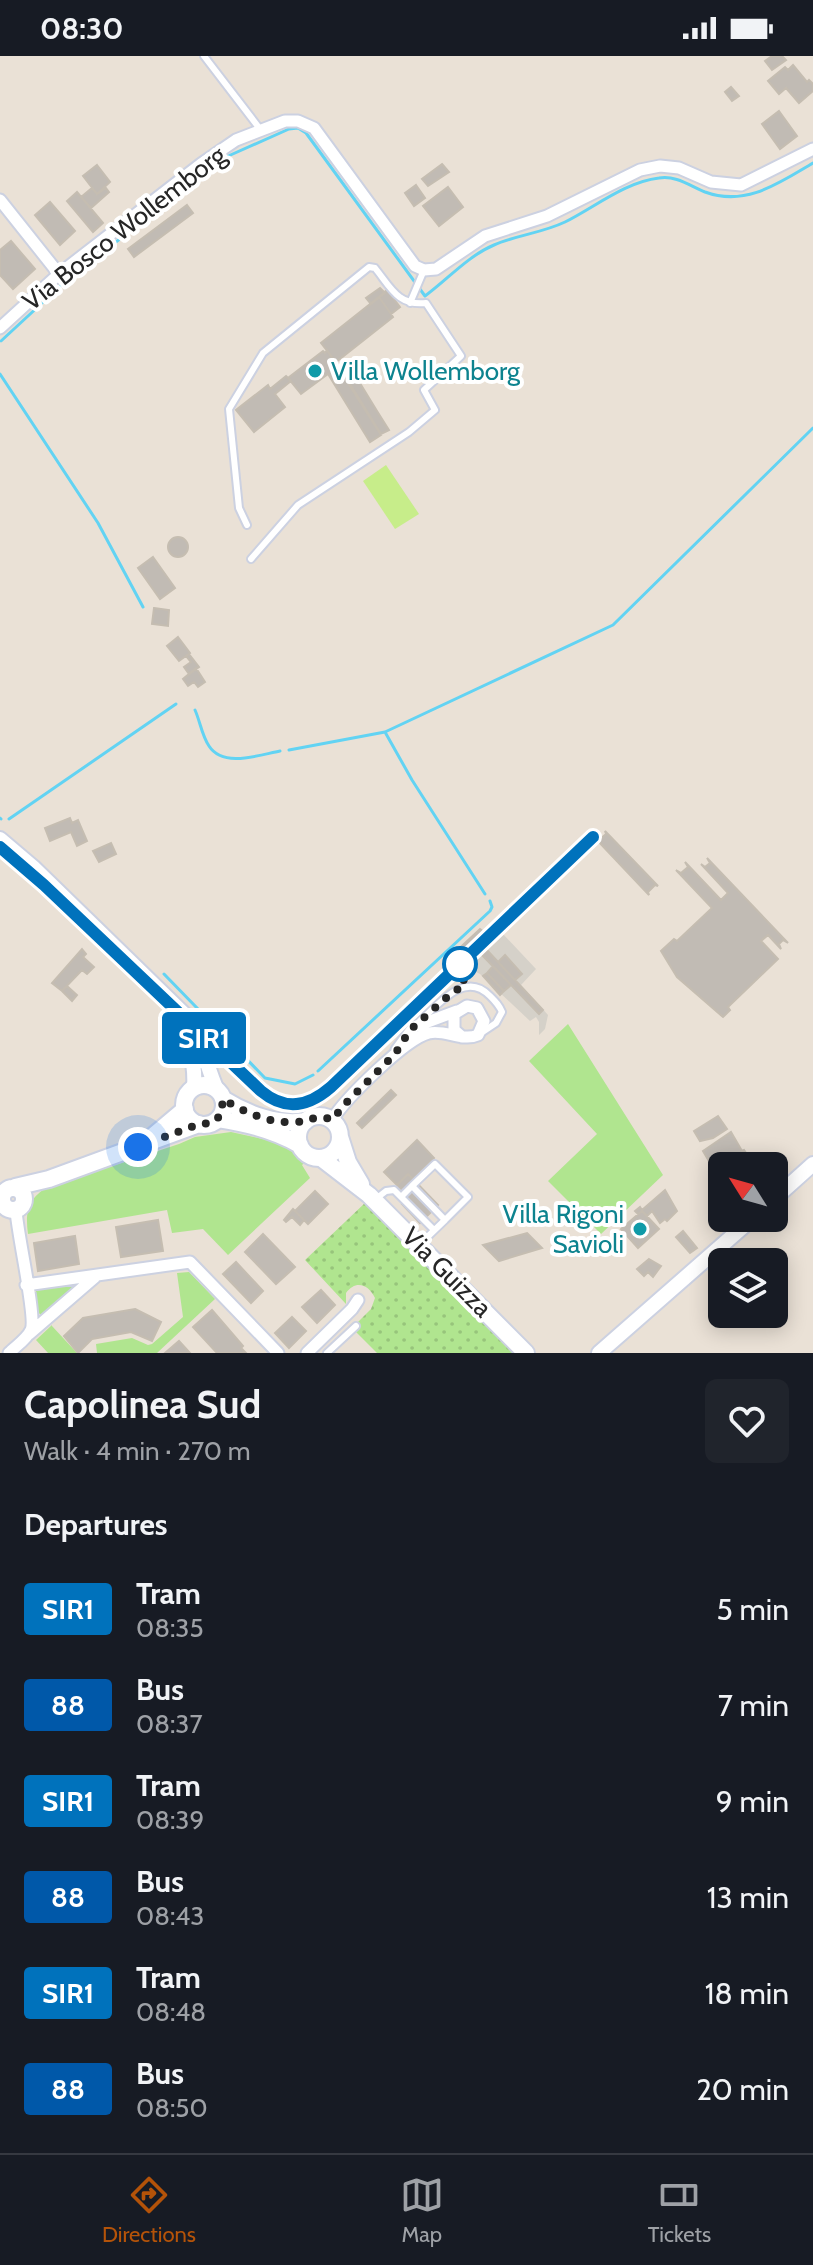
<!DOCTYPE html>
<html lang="en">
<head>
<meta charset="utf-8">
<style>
	:root { --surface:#171b24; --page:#20242c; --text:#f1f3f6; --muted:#9ea1a6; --line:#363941; --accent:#b45309 }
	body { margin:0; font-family:Cabin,sans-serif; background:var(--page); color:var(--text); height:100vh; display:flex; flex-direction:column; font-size:30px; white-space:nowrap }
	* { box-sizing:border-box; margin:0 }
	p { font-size:26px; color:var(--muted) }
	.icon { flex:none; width:44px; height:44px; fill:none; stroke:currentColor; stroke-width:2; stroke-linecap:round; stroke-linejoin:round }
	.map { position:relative; height:1297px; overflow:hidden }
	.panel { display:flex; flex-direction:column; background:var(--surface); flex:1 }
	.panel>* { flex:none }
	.badge { padding:0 16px; border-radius:6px; font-size:28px; line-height:52px }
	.needle { width:52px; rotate:307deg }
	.tools { position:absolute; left:708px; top:1096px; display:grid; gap:16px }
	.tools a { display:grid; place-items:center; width:80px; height:80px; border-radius:12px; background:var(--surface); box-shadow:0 4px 20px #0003; font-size:40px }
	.you { position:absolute; width:40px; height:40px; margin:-20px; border:6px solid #fff; border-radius:50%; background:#1a73e8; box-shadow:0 0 0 12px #1a73e833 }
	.map>.badge { position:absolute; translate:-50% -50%; box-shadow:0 0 0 4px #fff }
	h2 { padding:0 24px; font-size:30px; line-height:72px }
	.round { display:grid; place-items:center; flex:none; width:84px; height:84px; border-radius:12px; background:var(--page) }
	.overview { display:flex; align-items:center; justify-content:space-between; height:136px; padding:0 24px }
	h1 { font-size:38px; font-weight:700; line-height:60px }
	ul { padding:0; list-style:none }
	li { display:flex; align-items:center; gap:24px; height:96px; padding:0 24px }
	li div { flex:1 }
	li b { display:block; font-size:30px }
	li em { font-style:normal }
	li .badge { min-width:88px; font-weight:700; text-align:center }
	.status { display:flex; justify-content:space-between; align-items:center; height:56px; padding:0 40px; background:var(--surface); direction:ltr }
	.status svg { height:22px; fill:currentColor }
	.menu { display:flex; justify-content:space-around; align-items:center; height:112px; border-top:2px solid var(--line); background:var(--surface); font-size:22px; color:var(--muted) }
	.menu a { display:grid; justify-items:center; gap:4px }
	.menu .selected { color:var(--accent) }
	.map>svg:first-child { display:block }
	.grass { fill:#b0e58f }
	.park { fill:url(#park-dots) }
	.pitch { fill:#c7ed8a }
	.plaza { fill:#d5d1c9 }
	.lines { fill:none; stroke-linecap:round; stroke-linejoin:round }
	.stream { stroke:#62d3f3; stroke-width:3 }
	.building { fill:#c1bbb4; stroke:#c5bdb1; stroke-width:2 }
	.service-casing { stroke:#ccd1e1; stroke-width:10 }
	.minor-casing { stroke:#ccd1e1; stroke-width:15 }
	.tertiary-casing { stroke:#ccd1e1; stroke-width:18 }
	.secondary-casing { stroke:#ccd1e1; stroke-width:20 }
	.service { stroke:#fff; stroke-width:6 }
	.minor { stroke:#fff; stroke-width:11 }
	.tertiary { stroke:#fff; stroke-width:14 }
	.secondary { stroke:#fff; stroke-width:16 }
	.tram { stroke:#9a9eb2; stroke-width:2 }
	.line-casing { stroke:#fff; stroke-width:18 }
	.line { stroke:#0072bc; stroke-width:12 }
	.walk { stroke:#262626; stroke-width:8; stroke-dasharray:0 14.4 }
	.culture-dot { fill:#0f9aa8; stroke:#fff; stroke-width:3 }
	.stop-dot { fill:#fff; stroke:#0072bc; stroke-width:4 }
	.labels { text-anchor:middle; stroke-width:8; stroke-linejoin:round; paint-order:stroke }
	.street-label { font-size:26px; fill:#262626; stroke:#fff }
	.culture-label { font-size:26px; fill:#0d838f; stroke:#fff; text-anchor:start }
</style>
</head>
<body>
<div class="status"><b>08:30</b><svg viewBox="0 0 49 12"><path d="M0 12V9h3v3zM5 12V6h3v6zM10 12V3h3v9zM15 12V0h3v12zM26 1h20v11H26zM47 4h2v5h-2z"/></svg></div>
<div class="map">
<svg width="813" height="1297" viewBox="0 0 813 1297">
	<defs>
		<pattern id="park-dots" width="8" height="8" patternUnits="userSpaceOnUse" patternTransform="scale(2)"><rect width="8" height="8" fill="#b0e58f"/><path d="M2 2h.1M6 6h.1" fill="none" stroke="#97c47b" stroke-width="1.8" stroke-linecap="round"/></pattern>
	</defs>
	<rect width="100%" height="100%" fill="#eae1d6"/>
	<!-- grass -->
	<path class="grass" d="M568 968 663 1119 601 1178 548 1125 597 1078 529 1005Z
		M231 1076 276 1086 286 1090 305 1106 302 1109 310 1122 228 1199 203 1173 172 1177 167 1154 28 1178C25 1156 28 1142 48 1131L179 1088 195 1081Z
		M189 1216 215 1243 157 1297H97L96 1288 132 1282 148 1289 152 1288 183 1261 177 1217Z
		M71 1227 75 1232 43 1260 37 1256 35 1238 37 1233Z
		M52 1269V1270L77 1297H48L36 1284Z"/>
	<!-- park -->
	<path class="park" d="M366 1146 517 1297H377L352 1272 371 1253 375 1242C369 1229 356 1223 346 1237V1248L305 1204Z"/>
	<!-- pitch -->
	<path class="pitch" d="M386 409 419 458 395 473 363 425Z"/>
	<!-- plaza -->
	<path class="plaza" d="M503 878 536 913 521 929 548 959 545 973 539 979V966L536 961 530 965 480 918 474 915 458 922Z"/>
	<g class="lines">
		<!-- stream -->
		<path class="stream" d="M1 285 68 223 226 101 289 73 298 72 306 77 425 240C448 223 468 200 494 189 517 179 542 177 565 166 595 151 625 126 659 122 676 119 690 130 705 136 746 151 779 127 813 107
			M0 318 98 467 143 551
			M195 654C200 665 202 680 209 690 223 712 259 699 280 695
			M385 676 412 724 485 838
			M289 694 385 676 613 569 813 372
			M0 762 1 763
			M9 763 176 648
			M164 918 265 1022 295 1028 313 1019
			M318 1015 490 855 492 851 490 845"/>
	</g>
	<!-- building -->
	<path class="building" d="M772 0H782L786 4 772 14 765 5Z
		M793 9 807 26 809 24 813 28V35L799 47 786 32 779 38 768 25 785 11 788 14Z
		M731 31 739 40 732 45 725 36Z
		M779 55 797 80 780 93 762 68Z
		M442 108 449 116 428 130 422 123Z
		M97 109 110 126 97 138 83 120Z
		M416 129 425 142 414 150 405 137Z
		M448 131 463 151 439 170 423 150Z
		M92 132 97 138 106 132 109 136 91 152 81 141Z
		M77 136 103 167 93 176 67 145Z
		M50 146 75 175 60 189 35 159Z
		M187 149 193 157 134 201 128 193Z
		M11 185 35 213 13 233 0 219V194Z
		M380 232 385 237 371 248 366 242Z
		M387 234 400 251 391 258 379 241Z
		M379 241 393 261 336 306 321 287Z
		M327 294 381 379 370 386 328 318 301 338 288 322 323 295 325 297Z
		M355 319 377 355 389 374 381 378 347 323Z
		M286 320 291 325 275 338 285 351 254 376 236 354 268 329 270 333Z
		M168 491a10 10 0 1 1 20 0a10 10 0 1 1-20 0Z
		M153 501 175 532 160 543 138 512Z
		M154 552 169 554 168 570 152 568Z
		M178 581 190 597 179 605 167 590Z
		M189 598 199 611 189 618 184 611 191 606 186 600Z
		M196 612 205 626 198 631 194 626 188 630 183 623Z
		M70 762 72 767 78 764 87 785 77 790 71 776 50 785 45 772Z
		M605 775 658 830 655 829 648 836 649 839 596 783 599 784 606 778Z
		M111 787 116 798 99 806 93 795Z
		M707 802 788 887 783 884 779 888 781 893 768 879 761 885 778 903 728 951 730 954 723 961 677 921 661 895 674 883 677 885 712 852 676 814 681 817 688 811 685 806 721 844 728 837 701 808 705 811 710 807Z
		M480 873 484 876 456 903 452 899Z
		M490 883 493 886 486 893 543 954 539 958 481 898 465 913 462 909Z
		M82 893 86 898 83 901 94 911 87 918 82 914 62 935 52 927Z
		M505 899 522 918 515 924 498 906Z
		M493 910 511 929 504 935 487 917Z
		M487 917 504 935 500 939 483 920Z
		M67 930 77 939 72 945 62 935Z
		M391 1034 396 1039 362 1072 357 1067Z
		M718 1060 727 1073 713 1082 700 1085 694 1075Z
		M731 1076 742 1095 744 1094 746 1097 722 1110 716 1117 703 1095Z
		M417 1084 434 1102 413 1123 408 1118 397 1129 384 1116Z
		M408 1118 438 1149 420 1167 402 1148 409 1141 397 1129Z
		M665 1134 677 1155 667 1165 665 1163 660 1167 652 1155 647 1160 642 1155 638 1158 635 1155 640 1151 642 1154Z
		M315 1135 328 1148 308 1168 295 1155Z
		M293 1153 304 1164 300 1169 292 1161 286 1166 284 1164Z
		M642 1155 659 1173 638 1192 621 1173Z
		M158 1164 163 1195 121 1201 116 1171Z
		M683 1175 697 1192 690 1197 676 1181Z
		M527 1177 542 1192 499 1205 483 1189Z
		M263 1178 295 1211 276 1228 245 1196Z
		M75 1180 79 1208 38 1215 34 1187Z
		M649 1203 661 1210 653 1221 648 1216 644 1220 637 1213Z
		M236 1206 263 1235 251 1247 223 1218Z
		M321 1234 335 1249 317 1267 302 1251Z
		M135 1253 161 1266 152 1285 131 1276 92 1283 78 1297 64 1280 83 1262Z
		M212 1254 243 1290 241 1292 246 1297H217L193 1271Z
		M292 1261 306 1275 289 1292 275 1277Z
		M179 1285 190 1297H165Z"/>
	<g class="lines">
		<defs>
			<path id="service" d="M204 0 260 73
				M410 247 424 214
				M247 469 239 452 229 353 263 297 369 211 375 212C391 232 398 250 426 247L461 300 424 334 435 354 409 376 298 449 251 503
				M420 965C439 948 465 914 490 940 496 946 499 949 502 956L496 967 481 977
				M412 1130 435 1108 468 1141 445 1164
				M401 1141 412 1130 445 1164 419 1189
				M377 1142 386 1135 394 1134 434 1174
				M327 1297 356 1270"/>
			<path id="minor" d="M0 144 59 218
				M0 272 59 218 201 108 236 84 285 65H298L314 72 415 210 424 214 436 213 485 180 547 160 640 114 660 110 679 112 711 126 741 129 813 93
				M397 994 414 971 457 955
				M332 1064C345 1043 405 983 429 977 445 973 462 986 478 979L484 965 477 952 467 950 454 958V974L462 981
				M26 1229 190 1206 278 1297
				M29 1278 95 1221
				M9 1297C16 1290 27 1283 31 1274 37 1262 17 1177 16 1154
				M307 1297 352 1253 358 1244"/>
			<path id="tertiary" d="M0 783 33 811 184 958C203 981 205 1008 217 1034
				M174 957C188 979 196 1006 194 1032
				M774 1143 813 1108
				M599 1297 753 1162"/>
			<path id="secondary" d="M184 1049a20 20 0 1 1 40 0a20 20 0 1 1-40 0Z
				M223 1043C247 1058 278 1070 306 1065
				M298 1081a21 21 0 1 1 42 0a21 21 0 1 1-42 0Z
				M218 1063C245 1067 276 1075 300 1089
				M153 1080 185 1053
				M340 1081 348 1106 361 1128
				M321 1102 369 1139 526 1297
				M15 1131 49 1123 199 1068
				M2 1143a11 11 0 1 1 22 0a11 11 0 1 1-22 0Z"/>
		</defs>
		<!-- service casing -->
		<use href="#service" class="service-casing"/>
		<!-- minor casing -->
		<use href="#minor" class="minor-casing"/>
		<!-- tertiary casing -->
		<use href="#tertiary" class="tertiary-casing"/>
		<!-- secondary casing -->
		<use href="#secondary" class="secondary-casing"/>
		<!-- service -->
		<use href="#service" class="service"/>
		<!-- minor -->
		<use href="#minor" class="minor"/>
		<!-- tertiary -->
		<use href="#tertiary" class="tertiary"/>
		<!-- secondary -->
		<use href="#secondary" class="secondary"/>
		<!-- tram -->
		<path class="tram" d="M0 791 44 829 263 1037C285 1053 306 1051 327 1034L593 781"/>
	</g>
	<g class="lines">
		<defs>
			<path id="line" d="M0 791 44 829 261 1035C285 1055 308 1051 331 1031L593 781"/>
		</defs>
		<!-- line casing -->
		<use href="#line" class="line-casing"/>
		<!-- line -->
		<use href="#line" class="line"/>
		<!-- walk -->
		<path class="walk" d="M138 1091 199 1068 212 1067 221 1059 223 1043C244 1056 270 1068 295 1066 310 1066 317 1057 332 1064L346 1047 395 998 410 974 454 935 465 930 460 908"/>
	</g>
	<!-- markers -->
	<g class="culture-dot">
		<circle cx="315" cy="315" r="8"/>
		<circle cx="640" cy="1173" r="8"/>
	</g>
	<circle class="stop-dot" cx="460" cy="908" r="16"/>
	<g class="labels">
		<!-- street labels -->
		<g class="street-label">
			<text transform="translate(124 172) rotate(-38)" y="9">Via Bosco Wollemborg</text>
			<text transform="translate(447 1216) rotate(45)" y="9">Via Guizza</text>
		</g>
		<!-- culture labels -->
		<g class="culture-label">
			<text x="331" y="324">Villa Wollemborg</text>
			<text x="624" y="1167" text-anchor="end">Villa Rigoni<tspan x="624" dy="30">Savioli</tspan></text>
		</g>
	</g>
</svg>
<div class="tools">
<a><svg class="needle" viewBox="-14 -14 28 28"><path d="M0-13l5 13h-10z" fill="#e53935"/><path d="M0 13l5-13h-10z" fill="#9ea1a6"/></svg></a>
<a><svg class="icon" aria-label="layers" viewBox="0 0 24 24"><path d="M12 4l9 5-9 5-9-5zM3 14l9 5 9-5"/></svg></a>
</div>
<div class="you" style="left:138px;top:1091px"></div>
<b class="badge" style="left:204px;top:982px;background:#0072bc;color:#fff">SIR1</b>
</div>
<section class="panel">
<div class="overview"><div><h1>Capolinea Sud</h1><p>Walk · 4 min · 270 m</p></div><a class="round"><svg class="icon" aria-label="heart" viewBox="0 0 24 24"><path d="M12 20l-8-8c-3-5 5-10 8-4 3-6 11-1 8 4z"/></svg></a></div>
<h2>Departures</h2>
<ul>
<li><span class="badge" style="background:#0072bc;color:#fff">SIR1</span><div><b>Tram</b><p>08:35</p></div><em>5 min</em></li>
<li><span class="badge" style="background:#0058a9;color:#fff">88</span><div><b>Bus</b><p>08:37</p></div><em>7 min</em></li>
<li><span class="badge" style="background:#0072bc;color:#fff">SIR1</span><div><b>Tram</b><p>08:39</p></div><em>9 min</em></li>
<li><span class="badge" style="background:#0058a9;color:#fff">88</span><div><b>Bus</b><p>08:43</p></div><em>13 min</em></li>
<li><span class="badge" style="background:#0072bc;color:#fff">SIR1</span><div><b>Tram</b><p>08:48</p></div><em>18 min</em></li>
<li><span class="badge" style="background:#0058a9;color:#fff">88</span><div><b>Bus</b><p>08:50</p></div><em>20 min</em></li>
</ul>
</section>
<nav class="menu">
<a class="selected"><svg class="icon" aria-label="directions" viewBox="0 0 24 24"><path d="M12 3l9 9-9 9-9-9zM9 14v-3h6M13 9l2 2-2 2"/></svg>Directions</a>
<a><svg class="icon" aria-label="map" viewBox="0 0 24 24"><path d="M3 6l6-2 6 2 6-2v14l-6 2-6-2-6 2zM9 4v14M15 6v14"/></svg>Map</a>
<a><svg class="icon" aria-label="tickets" viewBox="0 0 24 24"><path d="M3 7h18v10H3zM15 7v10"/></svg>Tickets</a>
</nav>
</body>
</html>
